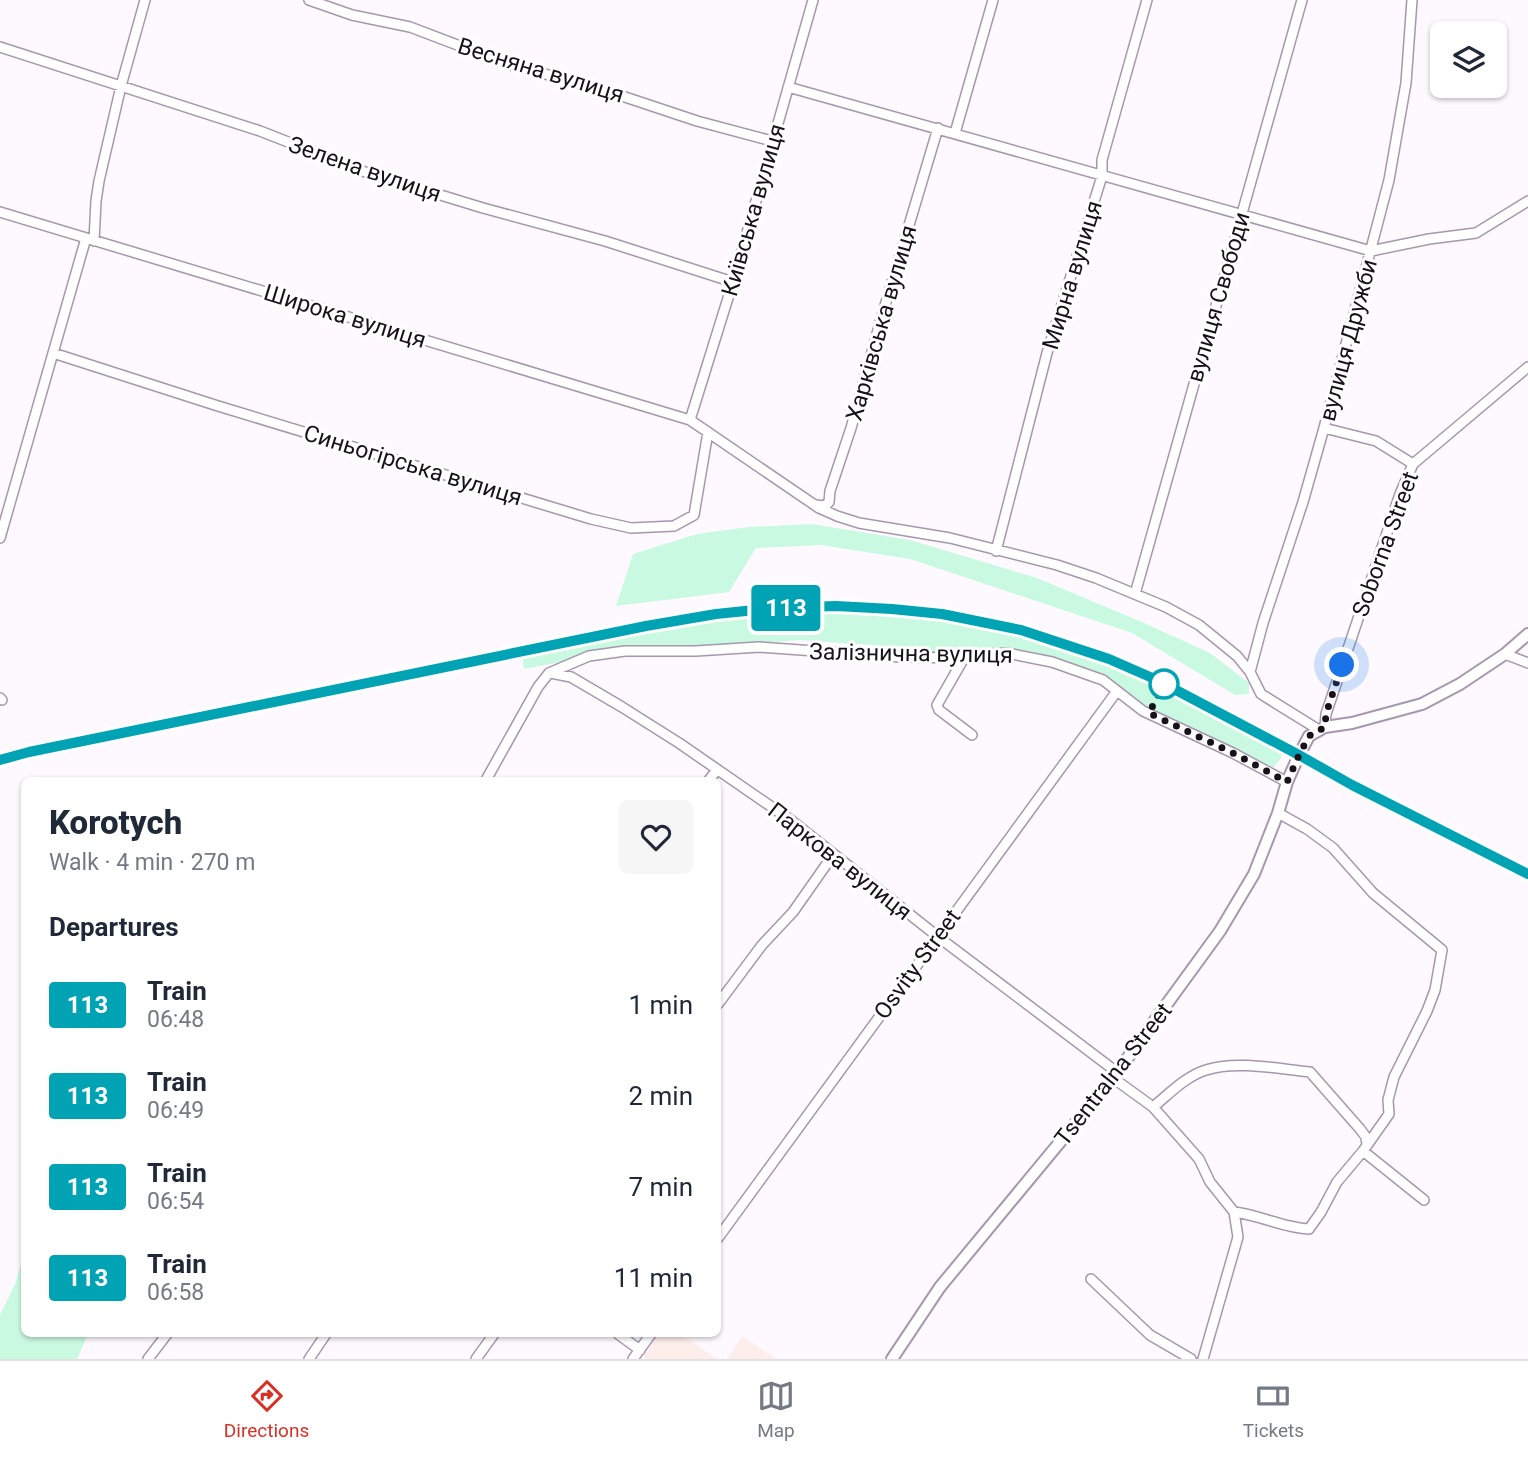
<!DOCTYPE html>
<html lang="en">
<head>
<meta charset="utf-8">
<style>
	:root { --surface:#fff; --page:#f6f6f7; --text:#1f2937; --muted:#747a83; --line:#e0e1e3; --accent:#d93025 }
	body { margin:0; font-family:Roboto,sans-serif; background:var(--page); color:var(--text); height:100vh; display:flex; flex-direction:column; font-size:26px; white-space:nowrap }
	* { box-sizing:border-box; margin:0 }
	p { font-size:23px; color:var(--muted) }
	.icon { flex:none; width:38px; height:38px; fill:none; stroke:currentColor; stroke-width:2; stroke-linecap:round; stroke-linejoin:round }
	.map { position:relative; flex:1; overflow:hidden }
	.side { position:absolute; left:21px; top:777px; width:700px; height:560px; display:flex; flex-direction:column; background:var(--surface); border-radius:10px; box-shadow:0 2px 5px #0004 }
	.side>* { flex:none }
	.badge { padding:0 14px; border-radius:5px; font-size:24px; line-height:46px }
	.fabs { position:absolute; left:1430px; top:21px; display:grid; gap:14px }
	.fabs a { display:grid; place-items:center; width:77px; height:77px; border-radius:10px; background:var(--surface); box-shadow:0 2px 5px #0004; font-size:35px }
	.you { position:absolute; width:35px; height:35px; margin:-18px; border:5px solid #fff; border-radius:50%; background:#1a73e8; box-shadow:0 0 0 10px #1a73e833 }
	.map>.badge { position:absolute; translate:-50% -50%; box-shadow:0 0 0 4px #fff }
	h2 { padding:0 28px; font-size:26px; line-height:63px }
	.round { display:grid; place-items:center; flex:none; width:74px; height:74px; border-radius:10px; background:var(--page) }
	.head { display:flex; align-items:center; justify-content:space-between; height:119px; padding:0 28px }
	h1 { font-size:33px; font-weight:800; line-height:52px }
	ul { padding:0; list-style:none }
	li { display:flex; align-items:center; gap:21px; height:91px; padding:0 28px }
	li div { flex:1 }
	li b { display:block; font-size:26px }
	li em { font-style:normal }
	li .badge { min-width:77px; font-weight:700; text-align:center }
	.menu { display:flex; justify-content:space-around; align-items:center; height:98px; border-top:2px solid var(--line); background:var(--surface); font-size:19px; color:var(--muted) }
	.menu a { display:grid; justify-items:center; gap:4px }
	.menu .active { color:var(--accent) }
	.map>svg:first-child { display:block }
	.education { fill:#fdedeb }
	.green { fill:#caf9e2 }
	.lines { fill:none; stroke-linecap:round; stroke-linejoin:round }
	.minor-casing { stroke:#a697ae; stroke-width:12 }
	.tertiary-casing { stroke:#a697ae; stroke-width:14 }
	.minor { stroke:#fff; stroke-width:9 }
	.tertiary { stroke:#fff; stroke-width:10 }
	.rail { stroke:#3d3840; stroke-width:2.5; stroke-dasharray:10 5; stroke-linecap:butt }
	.line-casing { stroke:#fff; stroke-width:16 }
	.line { stroke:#00a3b4; stroke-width:10 }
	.walk { stroke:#17111a; stroke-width:7; stroke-dasharray:0 12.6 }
	.stop-dot { fill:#fff; stroke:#00a3b4; stroke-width:3.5 }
	.labels { text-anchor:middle; stroke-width:6; stroke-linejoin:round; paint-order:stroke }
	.street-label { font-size:23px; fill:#17111a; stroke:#fff }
</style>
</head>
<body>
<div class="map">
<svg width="1528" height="1359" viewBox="0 0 1528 1359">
	<rect width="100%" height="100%" fill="#fdf9fe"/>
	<!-- education -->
	<path class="education" d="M659 1334H680L717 1359H647L643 1356Z
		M742 1336 776 1359H727Z"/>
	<!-- green -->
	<path class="green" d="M812 524 910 540 1037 578 1142 622 1210 653 1249 683V694L1235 695 1132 633 910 559 821 545 756 548 729 592 616 606 633 554 697 534 749 527Z
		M859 609 935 616 999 626 1034 635 1033 640C1121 665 1200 708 1279 751L1281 753V758L1274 767 1267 766 1146 709 1114 687 1032 657 984 650 942 653 871 645 800 640 597 655 524 669 522 653C593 638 663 624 735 615 776 610 817 610 859 609Z
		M24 1253V1334H88L77 1359H0V1315L16 1282Z"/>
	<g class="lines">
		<defs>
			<path id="minor" d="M309 0 352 15 410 27 510 65 595 87 697 121 772 141
				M0 47 260 131 362 171 483 208 605 241 733 282
				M788 87 1371 251 1429 239 1476 233 1528 201
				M955 133 993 0
				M0 212 690 420 819 508 837 516 859 523 950 538 1057 565 1096 578 1166 607 1199 625 1237 656 1250 672 1261 694 1319 730
				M94 241 96 201 99 181 121 86 145 0
				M53 353 218 406 591 519 631 528 653 527 674 526 694 515 708 432
				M690 420 733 282 813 0
				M1324 428 1376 441 1413 464
				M816 505 825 506 829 502 830 491 851 428 881 319 938 128
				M0 538 86 238
				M996 551 1047 353 1102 176V160L1147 0
				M1135 594 1302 0
				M1505 654 1528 663
				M964 658 937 705 939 710 972 735
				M1250 672 1263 623 1303 502 1324 428 1389 180 1406 83 1412 0
				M551 673 571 677 622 707 679 743 792 821 937 936 1118 1073
				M0 698 2 700
				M1325 727 1326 714 1400 494 1413 464 1528 367
				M486 780 538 687 549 673 589 656 625 651H696L759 647 900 657 964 658 988 654 1007 653 1052 662 1103 680 1143 711 1233 753 1287 782
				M709 780 717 770
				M718 1004 762 945 793 912 833 855
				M1113 1078 1153 1107 1199 1159 1210 1182 1234 1212 1238 1237 1203 1359
				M1153 1107C1169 1094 1186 1076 1206 1070 1236 1060 1279 1069 1310 1072L1360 1129 1366 1137 1367 1145
				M1363 1151 1424 1200
				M1234 1212C1260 1215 1283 1228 1309 1229L1321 1212 1337 1182 1363 1151 1389 1114 1388 1100 1394 1077 1427 1011 1435 990 1442 950 1373 893 1333 848 1307 829 1278 813
				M718 1238 1117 691
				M1091 1279 1150 1335 1191 1359
				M618 1334 640 1350
				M148 1359 167 1334
				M309 1359 326 1334
				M476 1359 494 1334
				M633 1359 651 1334"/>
			<path id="tertiary" d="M892 1359 940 1287 1113 1078 1220 931 1254 874 1278 813 1287 782 1299 755 1309 736 1325 727 1352 723 1422 704 1460 684 1505 654 1528 634"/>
		</defs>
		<!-- minor casing -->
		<use href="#minor" class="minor-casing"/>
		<!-- tertiary casing -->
		<use href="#tertiary" class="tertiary-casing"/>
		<!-- minor -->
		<use href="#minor" class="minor"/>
		<!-- tertiary -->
		<use href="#tertiary" class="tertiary"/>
		<!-- rail -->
		<path class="rail" d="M0 760 29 752 646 626 716 614 775 608 836 605 893 609 942 614 1021 630 1109 659 1157 680 1299 755 1352 785 1528 874"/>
	</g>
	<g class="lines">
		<defs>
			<path id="line" d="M0 760 29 752 646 626 716 614 775 608 836 606 892 609 942 614 1021 630 1109 659 1157 680 1299 755 1352 785 1528 874"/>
		</defs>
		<!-- line casing -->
		<use href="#line" class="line-casing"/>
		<!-- line -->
		<use href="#line" class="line"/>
		<!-- walk -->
		<path class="walk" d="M1164 684 1149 713 1233 753 1287 782 1299 755 1309 736 1325 727 1326 714 1342 665"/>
	</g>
	<!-- markers -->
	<circle class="stop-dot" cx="1164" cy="684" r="14"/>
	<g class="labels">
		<!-- street labels -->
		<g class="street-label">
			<text transform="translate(541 70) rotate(17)" y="8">Весняна вулиця</text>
			<text transform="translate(365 169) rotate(19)" y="8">Зелена вулиця</text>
			<text transform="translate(753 210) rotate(-74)" y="8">Київська вулиця</text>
			<text transform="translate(1072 275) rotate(-73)" y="8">Мирна вулиця</text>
			<text transform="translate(1218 297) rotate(-74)" y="8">вулиця Свободи</text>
			<text transform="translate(345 316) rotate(17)" y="8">Широка вулиця</text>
			<text transform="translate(881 323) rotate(-74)" y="8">Харківська вулиця</text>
			<text transform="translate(1348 340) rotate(-75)" y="8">вулиця Дружби</text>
			<text transform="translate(413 465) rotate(17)" y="8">Синьогірська вулиця</text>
			<text transform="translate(1385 544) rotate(-70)" y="8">Soborna Street</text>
			<text transform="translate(911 653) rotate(1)" y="8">Залізнична вулиця</text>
			<text transform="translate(840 861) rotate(38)" y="8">Паркова вулиця</text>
			<text transform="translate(917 964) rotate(-54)" y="8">Osvity Street</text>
			<text transform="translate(1113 1074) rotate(-52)" y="8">Tsentralna Street</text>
		</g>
	</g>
</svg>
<div class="fabs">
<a><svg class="icon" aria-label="layers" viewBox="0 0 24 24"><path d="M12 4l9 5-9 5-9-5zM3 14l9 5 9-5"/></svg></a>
</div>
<div class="you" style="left:1342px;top:665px"></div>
<b class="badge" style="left:786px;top:608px;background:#00a3b4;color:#fff">113</b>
<section class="side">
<div class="head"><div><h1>Korotych</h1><p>Walk · 4 min · 270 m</p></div><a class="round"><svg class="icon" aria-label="heart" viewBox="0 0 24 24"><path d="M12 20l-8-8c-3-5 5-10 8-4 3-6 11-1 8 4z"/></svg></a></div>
<h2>Departures</h2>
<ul>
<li><span class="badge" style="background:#00a3b4;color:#fff">113</span><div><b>Train</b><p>06:48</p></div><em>1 min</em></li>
<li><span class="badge" style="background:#00a3b4;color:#fff">113</span><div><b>Train</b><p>06:49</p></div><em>2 min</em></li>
<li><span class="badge" style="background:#00a3b4;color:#fff">113</span><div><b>Train</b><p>06:54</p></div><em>7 min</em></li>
<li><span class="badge" style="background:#00a3b4;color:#fff">113</span><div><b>Train</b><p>06:58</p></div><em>11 min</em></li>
</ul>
</section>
</div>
<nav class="menu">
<a class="active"><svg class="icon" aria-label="directions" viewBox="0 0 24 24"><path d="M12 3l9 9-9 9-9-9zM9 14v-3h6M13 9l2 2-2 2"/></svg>Directions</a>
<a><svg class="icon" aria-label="map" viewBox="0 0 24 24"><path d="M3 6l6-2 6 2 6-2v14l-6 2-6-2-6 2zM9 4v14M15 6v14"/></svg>Map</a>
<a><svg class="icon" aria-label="tickets" viewBox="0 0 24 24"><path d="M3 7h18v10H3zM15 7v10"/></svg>Tickets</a>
</nav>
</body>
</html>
